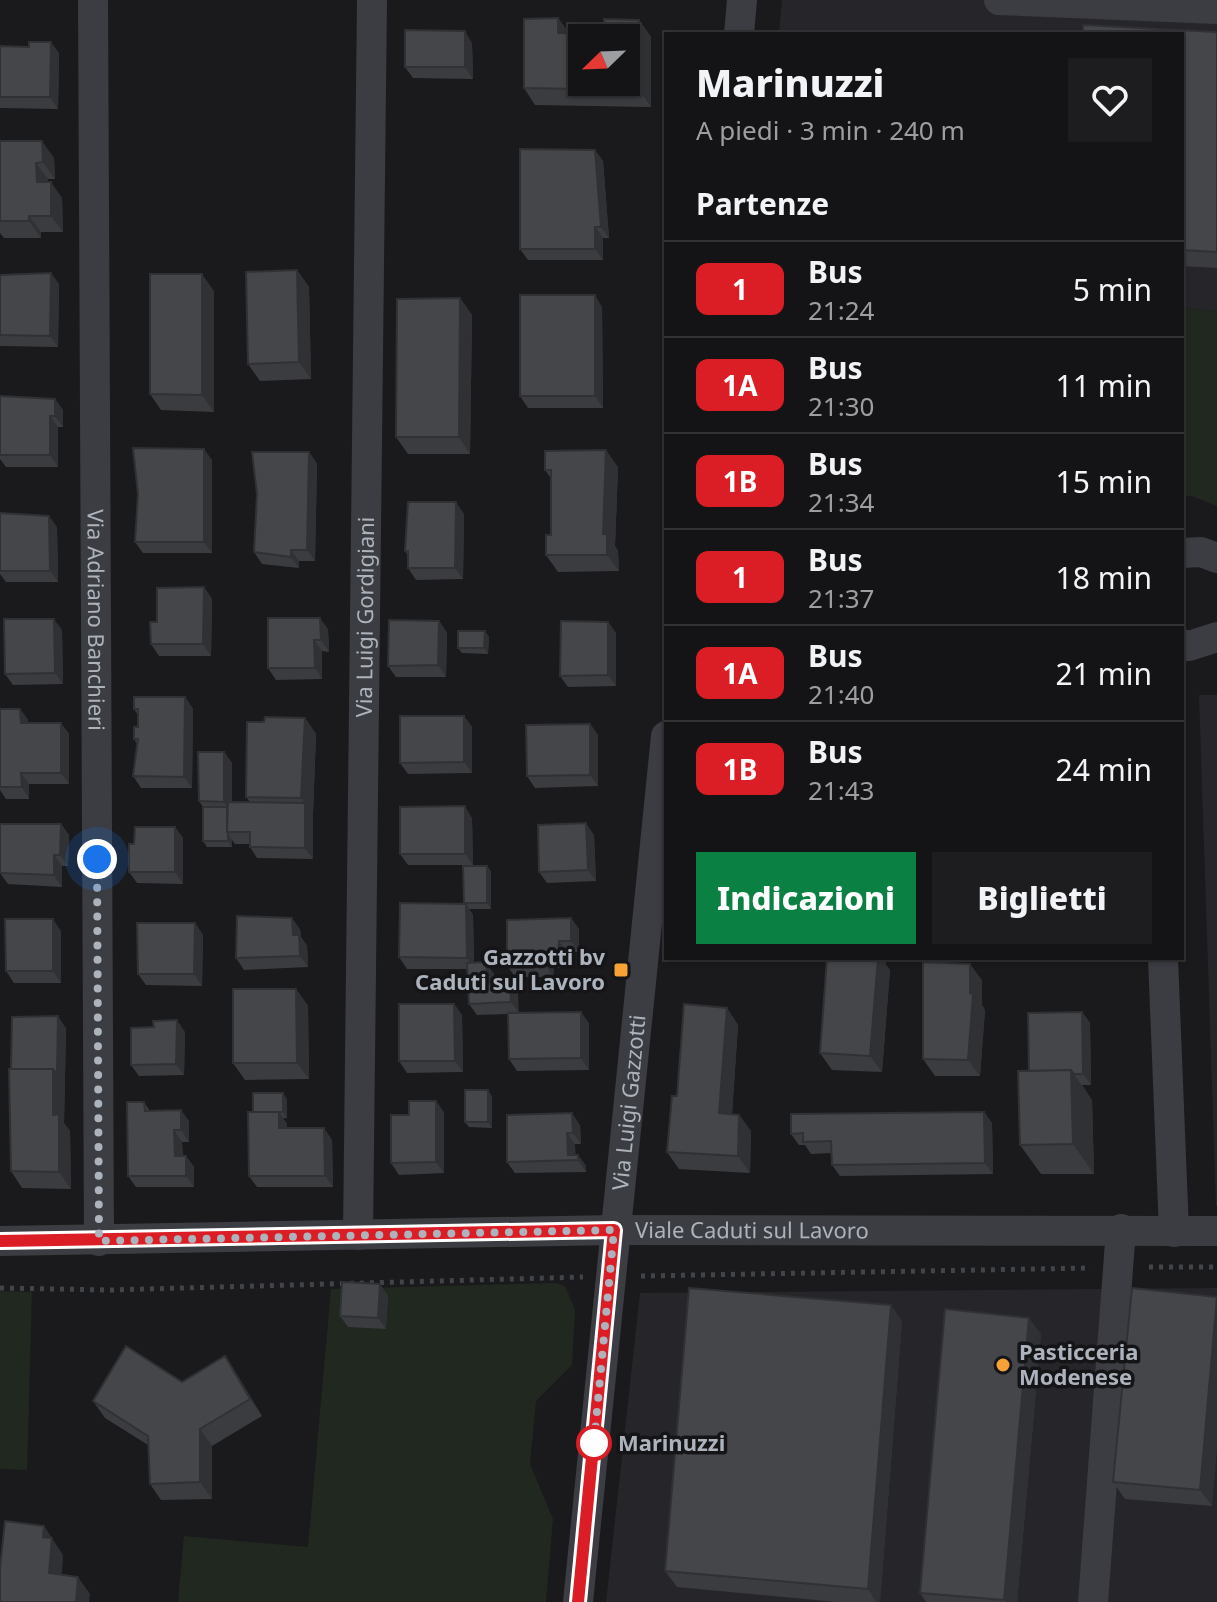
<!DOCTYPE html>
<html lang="it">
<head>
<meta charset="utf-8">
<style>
	:root { --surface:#141416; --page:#1d1d1f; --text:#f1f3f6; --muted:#9d9ea1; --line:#333335; --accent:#0b8043 }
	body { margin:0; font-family:"Noto Sans",sans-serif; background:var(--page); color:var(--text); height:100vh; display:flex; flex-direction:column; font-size:30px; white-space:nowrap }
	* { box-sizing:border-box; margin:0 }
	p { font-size:26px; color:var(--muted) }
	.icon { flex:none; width:44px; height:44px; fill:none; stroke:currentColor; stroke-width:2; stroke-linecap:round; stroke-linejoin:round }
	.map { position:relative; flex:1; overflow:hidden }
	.details { position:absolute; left:664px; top:32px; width:520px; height:928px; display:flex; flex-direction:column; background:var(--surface); border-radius:0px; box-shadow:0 2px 6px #0004,0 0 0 2px var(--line) }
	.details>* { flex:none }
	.badge { padding:0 16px; border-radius:12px; font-size:28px; line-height:52px }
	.needle { width:52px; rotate:247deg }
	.fabs { position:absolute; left:568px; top:24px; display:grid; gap:16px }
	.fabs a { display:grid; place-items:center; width:72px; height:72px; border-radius:0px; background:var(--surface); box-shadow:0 2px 6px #0004,0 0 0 2px var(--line); font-size:40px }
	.you { position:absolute; width:40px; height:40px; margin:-20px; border:6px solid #fff; border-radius:50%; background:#1a73e8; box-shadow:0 0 0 12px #1a73e833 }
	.map>.badge { position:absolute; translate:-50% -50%; box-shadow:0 0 0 4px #fff }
	h2 { padding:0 32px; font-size:30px; line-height:72px }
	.round { display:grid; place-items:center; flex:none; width:84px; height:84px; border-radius:0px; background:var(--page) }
	.head { display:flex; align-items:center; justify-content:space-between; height:136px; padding:0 32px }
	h1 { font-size:38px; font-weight:800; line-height:60px }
	.cta { display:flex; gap:16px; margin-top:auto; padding:16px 32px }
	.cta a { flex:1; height:92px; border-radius:0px; background:var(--accent); color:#fff; font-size:32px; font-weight:800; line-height:92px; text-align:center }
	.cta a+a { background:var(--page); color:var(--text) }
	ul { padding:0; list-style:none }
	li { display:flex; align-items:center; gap:24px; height:96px; padding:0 32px; border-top:2px solid var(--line) }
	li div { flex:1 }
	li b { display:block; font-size:30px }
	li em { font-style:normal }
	li .badge { min-width:88px; font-weight:700; text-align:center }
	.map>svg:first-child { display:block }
	.built { fill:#26262a }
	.green { fill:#202820 }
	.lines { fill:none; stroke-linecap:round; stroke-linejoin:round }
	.path { stroke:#414449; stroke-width:5; stroke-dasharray:4 6; stroke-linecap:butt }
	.minor { stroke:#3b3d42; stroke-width:30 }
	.wall { fill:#3a3c40 }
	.shaded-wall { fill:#303134 }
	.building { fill:#44464a; stroke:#303134; stroke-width:2; fill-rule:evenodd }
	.line-casing { stroke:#fff; stroke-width:18 }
	.line { stroke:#db1e26; stroke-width:12 }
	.walk { stroke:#acb3bc; stroke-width:8; stroke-dasharray:0 14.4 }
	.poi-dot { fill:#f8a137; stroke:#151518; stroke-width:3 }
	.stop-dot { fill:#fff; stroke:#db1e26; stroke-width:4 }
	.labels { text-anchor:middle; stroke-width:7; stroke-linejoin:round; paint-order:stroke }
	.street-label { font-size:22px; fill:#acb3bc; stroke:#151518 }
	.poi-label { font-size:22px; font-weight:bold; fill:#acb3bc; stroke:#151518; text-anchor:end }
	.stop-label { font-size:22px; font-weight:bold; fill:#acb3bc; stroke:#151518; text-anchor:start }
</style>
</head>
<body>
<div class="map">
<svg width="1217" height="1602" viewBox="0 0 1217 1602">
	<rect width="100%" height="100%" fill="#1a1a1d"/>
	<!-- built -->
	<path class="built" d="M782 0H1217V311L1182 308V34H779Z
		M1199 695H1217V1206H1216Z
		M1217 1288V1602H606L640 1293Z"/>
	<!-- green -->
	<path class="green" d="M1182 308 1217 311V506L1192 496H1182Z
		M556 1283 565 1286 575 1310 572 1365 536 1401 530 1464 553 1519 546 1602H178L184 1536 308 1547 331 1289Z
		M0 1291 32 1292 27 1470 0 1469Z"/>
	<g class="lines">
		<!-- path -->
		<path class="path" d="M1149 1267H1217
			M641 1276 1091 1268
			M0 1288 110 1290 583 1277"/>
		<!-- minor -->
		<g class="minor">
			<path id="s1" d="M93 0 99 1241"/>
			<path d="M999 0 1217 9"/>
			<path d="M739 34 742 0"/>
			<path d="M1182 553 1201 552 1217 558"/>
			<path d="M1182 644 1189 646 1217 637"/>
			<path d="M1163 958 1174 1232"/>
			<path id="s2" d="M358 1235 372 0"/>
			<path id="s3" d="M0 1241 614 1230 1217 1231"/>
			<path id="s4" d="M578 1602 666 736"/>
			<path d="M1093 1602 1121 1229"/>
		</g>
	</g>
	<!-- wall -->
	<path class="wall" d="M558 18 569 33 604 34 639 20 651 37V107L535 105 524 88Z
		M1217 32V268L1182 266V34Z
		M472 43 473 79 413 78 405 67Z
		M0 46 59 53 58 109 0 108Z
		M0 141 54 158 55 179H48V182L62 198 63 232H41V238H4L0 233Z
		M595 150 603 161 609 238H603V260H528L520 249Z
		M297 270 309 287 311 379 260 381 248 364Z
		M0 275 59 284 58 347 0 346Z
		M214 291V412L161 410 150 394Z
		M460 298 472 315 470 454H408L396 437Z
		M602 307 603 408H528L520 396Z
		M0 396 55 399 63 410V427H58V467H6L0 459Z
		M309 452 317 464 315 561H299V568L262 564 254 552Z
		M212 460V553H143L135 542Z
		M618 467 615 546 618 551 619 571 558 572 546 555 551 535V478L545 470Z
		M0 513 57 527 58 582H6L0 574Z
		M464 514 463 579 416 580 408 568V556L405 551Z
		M204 587 212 599 211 656H159L151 644 157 622Z
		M439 621 447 633 446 677H396L388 666Z
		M608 622 616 633V686L568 687 560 676Z
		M328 629 329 652 322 651V679L276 680 268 668Z
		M62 630 63 684 13 685 5 674Z
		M485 631 489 637 488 654 462 653 458 648Z
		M185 697 193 709 192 788H141L133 776 137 744 134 739 138 727V715L134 709Z
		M0 709H20L28 720V723H61L69 734V784H29V799H6L0 790Z
		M464 716 472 727V773L408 774 400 763Z
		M305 718 316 734 313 815V859L257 858 250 847V844H235L232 840V847H207L203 841V807L199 801 224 752 232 763V802H250L246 797Z
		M590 724 598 735V786L535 788 527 776Z
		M472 818 473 865H408L400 854Z
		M61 824 69 835 68 866H62V887L8 884 0 873Z
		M175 827 183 838V884L137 883 129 872 134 844Z
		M594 835 596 881 547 883 539 872Z
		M487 866 491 872V909H469L473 915 474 963 494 974 495 983 510 982 518 994V1013L589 1023V1070L517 1071 509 1059 508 1014 477 1015 469 1004 467 969H407L399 957 464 904Z
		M571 918 579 929V952H567L566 968H554L553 977H515L507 965Z
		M195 923 203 935 202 986 146 985 138 974Z
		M300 929 301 937 307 946 308 967 244 970 236 958Z
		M61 931V983H14L6 971Z
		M886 965 890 970 882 1072 832 1070 820 1053Z
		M982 980V1005L985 1010 980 1076H935L923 1059Z
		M296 989 308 1006 309 1079 245 1080 233 1063Z
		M454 1004 462 1015 463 1072 407 1073 399 1061Z
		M727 1008 738 1025 732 1114 739 1115 751 1131 750 1173 679 1169 667 1152 677 1096Z
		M1082 1012 1090 1023 1091 1085H1082L1092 1100 1094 1174H1041L1020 1145 1029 1071Z
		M66 1028 64 1123 70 1131 71 1189 22 1188 11 1171V1069Z
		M185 1032 184 1075 139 1076 131 1065Z
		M492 1096V1128L469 1127 465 1122Z
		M287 1099V1118H283L287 1124V1128H324L332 1140 333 1187H257L249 1176 253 1112Z
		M144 1102 150 1111 189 1121V1142H182L183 1156H186L194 1167V1187H136L128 1176Z
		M444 1112V1173L399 1175 391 1163 409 1115Z
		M984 1112 992 1123 993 1174 840 1176 832 1165 831 1153 811 1154 805 1145H799L791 1134Z
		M580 1125 581 1144H575V1155H578L586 1166V1172L515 1173 507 1162Z
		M380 1284 388 1296 386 1329 348 1327 340 1316Z
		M1132 1288 1212 1506 1125 1499 1113 1482Z
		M902 1321 880 1602H837L677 1587 665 1571Z
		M1041 1334 1017 1602H926L920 1593Z
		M225 1356 236 1373 262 1416 212 1446V1499L161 1500 150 1484 148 1445 105 1418 93 1401 182 1382Z"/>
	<!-- shaded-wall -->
	<path class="shaded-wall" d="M558 18 570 35 558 33Z
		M639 20 651 37V107L639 90Z
		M465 31 472 43 473 79 465 67Z
		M51 42 59 53 58 109 50 97Z
		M42 141 54 158 55 179 43 162Z
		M595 150 603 161 609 238 601 227Z
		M36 163 48 179V199L37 182Z
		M51 182 62 198 63 232 51 216Z
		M29 216 41 232V238L29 221Z
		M595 227 603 238V260L595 249Z
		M297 270 309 287 311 379 299 362Z
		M51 273 59 284 58 347 50 336Z
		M202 274 214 291V412L202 395Z
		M595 295 602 307 603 408 595 396Z
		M460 298 472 315 470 454 459 437Z
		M55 399 63 410V427L55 416Z
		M50 416 58 427V467L50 455Z
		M204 449 212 460V553L204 542Z
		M606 450 618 467 615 546 618 551 619 571 607 555 603 534Z
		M309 452 317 464 315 561 307 550Z
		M456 502 464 514 463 579 455 568Z
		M49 516 57 527 58 582 50 571Z
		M291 550 299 561V568L291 557Z
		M204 587 212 599 211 656 203 644Z
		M320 618 328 629 329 652 321 640Z
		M54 619 62 630 63 684 55 673Z
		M439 621 447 633 446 677 438 665Z
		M608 622 616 633V686L608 675Z
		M485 631 489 637 488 654 484 648Z
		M314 640 322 651V679L315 668Z
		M185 697 193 709 192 788 184 777Z
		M20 709 28 720 29 735 21 723Z
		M464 716 472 727V773L464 762Z
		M305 718 316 734 313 815V859L305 848V803L301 798Z
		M61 723 69 734V784L61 773Z
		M590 724 598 735V786L590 775Z
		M224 752 232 763V832L228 807 224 802Z
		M21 773 29 784V799L22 787Z
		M465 806 472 818 473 865 465 854Z
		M586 823 594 835 596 881 588 870Z
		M61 824 69 835 68 866 60 855Z
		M175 827 183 838V884L175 872Z
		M228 834 232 840V847L228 841Z
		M54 855 62 866V887L54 875Z
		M487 866 491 872V909L487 903Z
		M466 904 473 915 474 969 467 958Z
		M292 918 300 929 301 937 307 946 308 967 300 956 293 935Z
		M571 918 579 929V952L571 941Z
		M53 919 61 931V983L53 971Z
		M195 923 203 935 202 986 194 974Z
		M559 941 567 952 566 968 558 956Z
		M546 956 554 968 553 977 546 966Z
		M877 958H886V965L890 970 882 1072 870 1056Z
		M486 962 494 974 496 995 488 984Z
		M970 964 982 980V1005L985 1010 980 1076 968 1060Z
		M510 982 518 994 519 1013 511 1002Z
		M296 989 308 1006 309 1079 297 1063Z
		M454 1004 462 1015 463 1072 455 1061Z
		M727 1008 738 1025 731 1130 719 1113Z
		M581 1012 589 1023V1070L581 1058Z
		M1082 1012 1090 1023 1091 1085 1083 1074Z
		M58 1016 66 1028 64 1123 70 1131 71 1189 59 1172 53 1115V1069Z
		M177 1020 185 1032 184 1075 176 1064Z
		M1071 1070 1092 1100 1094 1174 1073 1144Z
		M488 1090 492 1096V1128L488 1122Z
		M283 1093 287 1099V1118L283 1112Z
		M436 1101 444 1112V1173L436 1162Z
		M181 1110 189 1121V1142L181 1130Z
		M279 1112 287 1124V1139L279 1128Z
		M984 1112 992 1123 993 1174 985 1163Z
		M572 1113 580 1125 581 1144 573 1133Z
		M739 1115 751 1131 750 1173 738 1156Z
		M324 1128 332 1140 333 1187 325 1176Z
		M174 1130 182 1142 183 1168 175 1156Z
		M567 1133 575 1144 576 1160 568 1155Z
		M578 1155 586 1166V1172L578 1160Z
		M186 1156 194 1167V1187L186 1176Z
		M380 1284 388 1296 386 1329 378 1318Z
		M891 1305 902 1321 880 1602H876L868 1589Z
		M1217 1306V1450L1212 1506 1200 1490Z
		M1029 1318 1041 1334 1017 1602H1005L1004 1600Z
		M225 1356 236 1373 262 1416 250 1399Z
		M200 1429 212 1446V1499L200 1482Z
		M44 1526 63 1555 61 1590 49 1573 43 1537Z
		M78 1577 90 1594 89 1602H76Z"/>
	<!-- building -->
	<path class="building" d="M558 18V33L604 34V19L639 20V90L524 88V19ZM582 38H626V82H582Z
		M1083 25 1217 32V252L1182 250V34H1083Z
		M405 30 465 31V67H405Z
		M29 42H51L50 97H0V46L29 47Z
		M0 141H42L43 162 36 163 37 182H51V216H29V221H0Z
		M520 149 595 150 601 227H595V249H520Z
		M297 270 299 362 248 364 246 272Z
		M51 273 50 336 0 335V275Z
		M150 274H202V395L150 394Z
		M520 295H595V396H520Z
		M460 298 459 437H396L397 299Z
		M0 396 55 399V416H50V455H0Z
		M133 448 204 449V542H135L138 494Z
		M606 450 603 534H607V555H546V535H551V470H545V451Z
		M252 452H309L307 550H291V557L254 552 257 494Z
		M408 502H456L455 568H408V551H405Z
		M0 513 49 516 50 571H0Z
		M204 587 203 644H151L150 622H157V588Z
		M268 618H320L321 640H314L315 668H268Z
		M4 619H54L55 673 5 674Z
		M389 620 439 621 438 665 388 666Z
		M561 621 608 622V675L560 676Z
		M458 631H485L484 648H458Z
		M134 697H185L184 777 133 776 138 739H134V727H138V709H134Z
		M0 709H20L21 723H61V773H21L22 787H0Z
		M400 716H464V762L400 763Z
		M265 717 305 718 301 798 246 797 247 722H264Z
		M590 724V775L527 776 526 725Z
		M198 752H224V802L199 801Z
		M228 802 305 803V848L250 847V832H227Z
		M465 806V854H400V807Z
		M203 807H227V832H228V841H203Z
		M586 823 588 870 539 872 538 825Z
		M0 824H61L60 855H54V875L0 873Z
		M135 827H175V872H129V844H134Z
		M463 866H487V903H464Z
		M400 903 466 904 467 958 399 957Z
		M237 916 292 918 293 935H299L300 956 236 958Z
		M571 918V941H559L558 956H546V966L507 965V920Z
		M5 919H53V971H6Z
		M137 923H195L194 974H138Z
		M827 958H878L870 1056 820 1053Z
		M486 962 488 984 510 982 511 1002 469 1004 467 963Z
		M923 962 970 964V993L973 994 968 1060 923 1059Z
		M233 989H296L297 1063H233Z
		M399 1004H454L455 1061H399Z
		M684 1004 727 1008 719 1113 739 1115 738 1156 667 1152 672 1096H677Z
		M581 1012V1058L509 1059 508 1013Z
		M1082 1012 1083 1074H1074L1071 1070 1029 1071 1028 1013Z
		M58 1016 57 1074 53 1069H11L12 1017Z
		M177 1020 176 1064 131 1065V1028L154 1027 153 1021Z
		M9 1069H53V1115L59 1114V1172L11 1171Z
		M1071 1070 1073 1144 1020 1145 1018 1071Z
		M465 1090H488V1122H465Z
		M253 1093H283V1112H253Z
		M409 1101H436V1162L391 1163V1115H409Z
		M127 1102H144L145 1111 181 1110V1130H174L175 1156H186V1176H128Z
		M248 1112H279V1128H324L325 1176H249Z
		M984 1112 985 1163 832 1165 831 1141 803 1142V1133L791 1134V1114Z
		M572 1113 573 1133H567L568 1155H578V1160L507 1162V1115Z
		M342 1282 380 1284 378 1318 340 1316Z
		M689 1288 891 1305 868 1589 665 1571Z
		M1132 1288 1217 1297 1200 1490 1113 1482Z
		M945 1309 1029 1318 1004 1600 920 1593Z
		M126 1346 182 1382 225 1356 250 1399 200 1429V1482L150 1484 148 1436 93 1401Z
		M5 1521 44 1526 43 1537 52 1538 49 1573 78 1577 76 1602H0V1568Z"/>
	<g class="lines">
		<defs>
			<path id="line" d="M0 1241 614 1230 578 1602"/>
		</defs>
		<!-- line casing -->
		<use href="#line" class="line-casing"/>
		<!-- line -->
		<use href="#line" class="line"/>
		<!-- walk -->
		<path class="walk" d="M97 859 99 1241 614 1230 594 1443"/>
	</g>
	<!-- markers -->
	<g class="poi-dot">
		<rect x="613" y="962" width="16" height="16" rx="4"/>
		<circle cx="1003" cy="1365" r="8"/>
	</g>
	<circle class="stop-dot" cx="594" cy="1443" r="16"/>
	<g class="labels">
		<!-- street labels -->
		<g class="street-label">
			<text dy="8" stroke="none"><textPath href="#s2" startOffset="618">Via Luigi Gordigiani</textPath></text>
			<text dy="8" stroke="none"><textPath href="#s1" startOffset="620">Via Adriano Banchieri</textPath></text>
			<text dy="8" stroke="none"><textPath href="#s4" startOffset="502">Via Luigi Gazzotti</textPath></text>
			<text dy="8" stroke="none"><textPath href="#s3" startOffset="752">Viale Caduti sul Lavoro</textPath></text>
		</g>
		<!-- poi labels -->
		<g class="poi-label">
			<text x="605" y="965">Gazzotti bv<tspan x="605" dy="25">Caduti sul Lavoro</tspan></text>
			<text x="1019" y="1360" text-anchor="start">Pasticceria<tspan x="1019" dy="25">Modenese</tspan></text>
		</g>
		<!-- stop labels -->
		<g class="stop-label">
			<text x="618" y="1451">Marinuzzi</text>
		</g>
	</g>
</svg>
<div class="fabs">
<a><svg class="needle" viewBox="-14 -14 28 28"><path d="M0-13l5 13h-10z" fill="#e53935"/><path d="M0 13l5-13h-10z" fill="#9d9ea1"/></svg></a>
</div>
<div class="you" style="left:97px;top:859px"></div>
<section class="details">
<div class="head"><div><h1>Marinuzzi</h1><p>A piedi · 3 min · 240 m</p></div><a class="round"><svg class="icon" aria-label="heart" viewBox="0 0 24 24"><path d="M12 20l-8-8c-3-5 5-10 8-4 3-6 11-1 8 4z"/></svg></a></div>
<h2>Partenze</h2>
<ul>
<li><span class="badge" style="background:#db1e26;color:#fff">1</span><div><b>Bus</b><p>21:24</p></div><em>5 min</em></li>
<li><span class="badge" style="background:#db1e26;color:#fff">1A</span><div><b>Bus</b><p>21:30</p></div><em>11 min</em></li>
<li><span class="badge" style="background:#db1e26;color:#fff">1B</span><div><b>Bus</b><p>21:34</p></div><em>15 min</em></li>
<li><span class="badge" style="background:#db1e26;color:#fff">1</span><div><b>Bus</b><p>21:37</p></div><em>18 min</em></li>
<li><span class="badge" style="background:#db1e26;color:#fff">1A</span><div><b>Bus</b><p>21:40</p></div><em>21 min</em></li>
<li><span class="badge" style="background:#db1e26;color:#fff">1B</span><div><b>Bus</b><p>21:43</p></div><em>24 min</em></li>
</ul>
<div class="cta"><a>Indicazioni</a><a>Biglietti</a></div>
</section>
</div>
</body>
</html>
